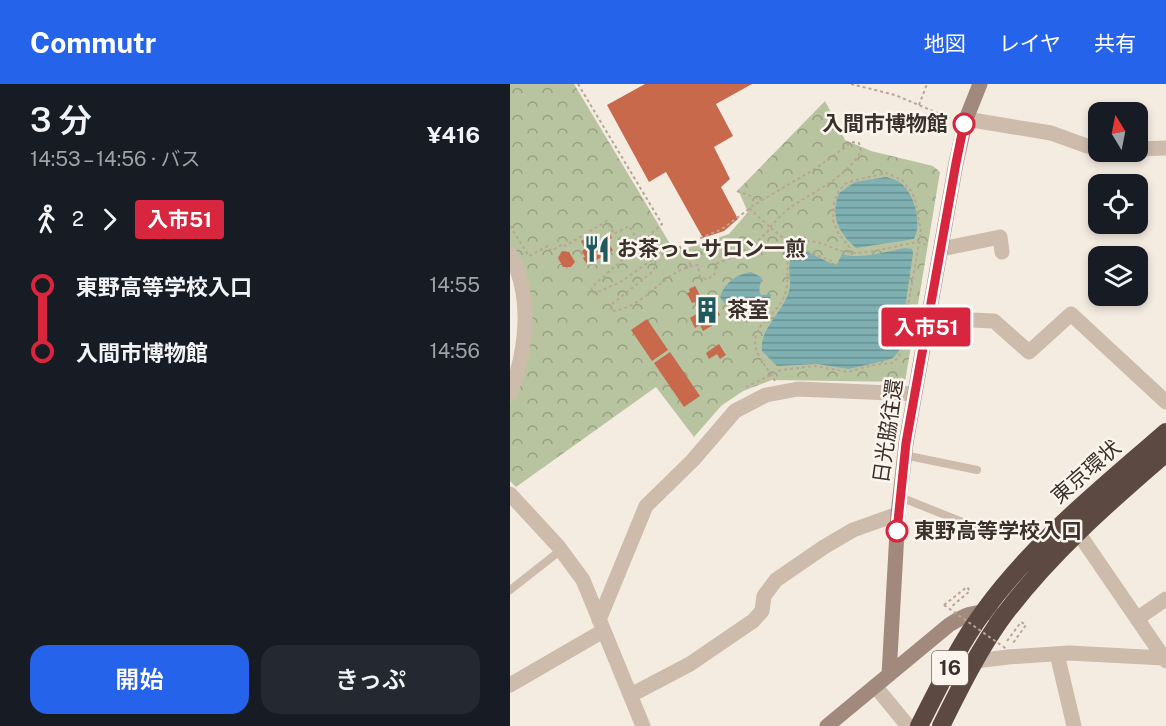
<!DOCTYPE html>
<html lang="ja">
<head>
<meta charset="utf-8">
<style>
	:root { --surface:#171b24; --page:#242831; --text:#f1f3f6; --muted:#9ea1a6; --accent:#2563eb }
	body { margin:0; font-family:"Public Sans","Noto Sans JP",sans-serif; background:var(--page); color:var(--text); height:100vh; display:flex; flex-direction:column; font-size:22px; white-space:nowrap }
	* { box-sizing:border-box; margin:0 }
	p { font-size:20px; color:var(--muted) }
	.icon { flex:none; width:33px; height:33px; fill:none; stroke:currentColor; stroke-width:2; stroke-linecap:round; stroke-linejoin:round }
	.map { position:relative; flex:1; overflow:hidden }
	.side { display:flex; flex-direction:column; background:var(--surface); width:510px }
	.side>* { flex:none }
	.badge { padding:0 12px; border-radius:4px; font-size:21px; line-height:39px }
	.needle { width:39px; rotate:350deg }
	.buttons { position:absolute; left:578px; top:18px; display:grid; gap:12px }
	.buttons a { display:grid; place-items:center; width:60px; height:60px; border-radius:12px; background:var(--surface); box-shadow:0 3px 9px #0003; font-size:30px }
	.map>.badge { position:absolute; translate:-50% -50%; box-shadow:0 0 0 3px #fff }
	.legs { display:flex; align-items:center; gap:9px; height:66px; padding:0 30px; font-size:20px }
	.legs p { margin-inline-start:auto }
	.headline { display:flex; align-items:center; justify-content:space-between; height:102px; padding:0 30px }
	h1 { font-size:33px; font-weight:600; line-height:45px }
	.cta { display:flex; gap:12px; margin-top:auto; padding:12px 30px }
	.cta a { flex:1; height:69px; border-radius:18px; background:var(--accent); color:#fff; font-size:24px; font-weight:600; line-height:69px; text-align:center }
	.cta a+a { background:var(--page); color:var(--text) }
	ul { padding:0 30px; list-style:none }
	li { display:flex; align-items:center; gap:21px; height:66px; font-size:22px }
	li i { display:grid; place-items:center; width:9px; height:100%; margin:0 8px; background:currentColor }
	li i::after { content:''; width:15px; height:15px; margin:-8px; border:4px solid; border-radius:50%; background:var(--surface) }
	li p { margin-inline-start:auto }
	li:first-child i { background:linear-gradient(#0000 50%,currentColor 0) }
	li:last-child i { background:linear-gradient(currentColor 50%,#0000 0) }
	header { display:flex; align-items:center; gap:36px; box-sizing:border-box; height:84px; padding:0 30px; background:var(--accent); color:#fff }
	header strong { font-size:28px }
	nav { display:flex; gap:33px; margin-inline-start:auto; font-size:21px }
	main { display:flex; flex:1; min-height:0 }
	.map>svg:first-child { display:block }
	.park { fill:url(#park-crowns) }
	.water { fill:url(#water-rules) }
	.building { fill:#c8694b }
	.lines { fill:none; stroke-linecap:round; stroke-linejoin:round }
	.path { stroke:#b9a596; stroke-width:2; stroke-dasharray:3 3; stroke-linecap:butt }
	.lane { stroke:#cdbbac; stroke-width:8 }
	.street { stroke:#cdbbac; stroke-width:15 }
	.secondary { stroke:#a18a7d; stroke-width:15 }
	.highway { stroke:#5c4a42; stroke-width:18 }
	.path-bridge { stroke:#b9a596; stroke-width:2; stroke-dasharray:3 3; stroke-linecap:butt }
	.line-1-casing { stroke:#fff; stroke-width:14 }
	.line-1 { stroke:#d7263d; stroke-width:9 }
	.stop-1-dot { fill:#fff; stroke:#d7263d; stroke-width:3 }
	.labels { text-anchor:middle; stroke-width:5; stroke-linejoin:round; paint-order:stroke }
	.shield { fill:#fbf5ee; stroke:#756b66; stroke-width:1.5 }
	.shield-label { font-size:20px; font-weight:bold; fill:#3b302b }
	.stop-label { font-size:21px; font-weight:bold; fill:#3b302b; stroke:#fbf5ee; text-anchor:end }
	.poi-label { font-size:21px; font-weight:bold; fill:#3b302b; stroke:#fbf5ee; text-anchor:start }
	.street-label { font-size:21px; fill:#3b302b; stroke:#fbf5ee }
</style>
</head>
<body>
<header>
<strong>Commutr</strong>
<nav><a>地図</a><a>レイヤ</a><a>共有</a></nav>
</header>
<main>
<section class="side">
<div class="headline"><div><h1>3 分</h1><p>14:53 – 14:56 · バス</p></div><b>¥416</b></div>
<div class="legs"><svg class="icon" aria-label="walk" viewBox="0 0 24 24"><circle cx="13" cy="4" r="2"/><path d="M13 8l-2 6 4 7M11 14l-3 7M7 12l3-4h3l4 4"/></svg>2<svg class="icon" aria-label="forward" viewBox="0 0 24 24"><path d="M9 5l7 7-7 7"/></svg><b class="badge" style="background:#d7263d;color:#fff">入市51</b></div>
<ul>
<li><i style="color:#d7263d"></i><b>東野高等学校入口</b><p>14:55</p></li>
<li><i style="color:#d7263d"></i><b>入間市博物館</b><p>14:56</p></li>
</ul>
<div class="cta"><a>開始</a><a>きっぷ</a></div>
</section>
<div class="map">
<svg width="656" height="642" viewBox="0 0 656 642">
	<defs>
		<pattern id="park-crowns" width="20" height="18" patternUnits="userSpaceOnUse" patternTransform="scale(1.5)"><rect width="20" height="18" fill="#b8c4a0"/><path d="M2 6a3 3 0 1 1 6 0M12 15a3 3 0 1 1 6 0" fill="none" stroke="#97a083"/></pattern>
		<pattern id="water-rules" width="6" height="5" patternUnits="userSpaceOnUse" patternTransform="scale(1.5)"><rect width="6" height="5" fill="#7fb0b2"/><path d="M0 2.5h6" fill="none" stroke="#699091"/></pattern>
	</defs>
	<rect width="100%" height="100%" fill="#f4ebe1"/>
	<!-- park -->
	<path class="park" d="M0 0H64L165 168 219 150 238 128 228 106 315 17 335 56 361 67 423 82 430 88 395 298 262 296 233 307 211 322 184 353 146 303 6 403 0 397V319L8 296 19 253 0 164Z"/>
	<!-- water -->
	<path class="water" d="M376 93C383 95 388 96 393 101 405 113 412 140 404 155L346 164C328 148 320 132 329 109L345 98Z
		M395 164 402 165 403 169 389 267 383 274 377 276 339 285 307 280 267 282 252 267C249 243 277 226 280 202 281 190 275 179 285 170L298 168 326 182 332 170C350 176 377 167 395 164Z
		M241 188 251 193C252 200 247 204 251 211L261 210 259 221 256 225 237 231 214 219 210 213C215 198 227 190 241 188Z"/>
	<!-- building -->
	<path class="building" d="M135 0H242L206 20 223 52 204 63 220 95 211 103 228 135 214 147 193 154 156 88 139 98 97 21Z
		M100 150 102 154 97 157 103 166 80 180 78 178 76 179 73 174 75 173 72 167 75 165 71 157 75 155 79 163Z
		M52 167 59 168 65 178 61 183H53L48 174Z
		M185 202 193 217 200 213 210 231 203 235 205 240 193 247 190 241 185 244 180 234 188 229 185 218 182 219 177 209 180 208 179 205Z
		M137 235 158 266 142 277 121 246Z
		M209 260 216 271 210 275 207 270 199 275 196 269Z
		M160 268 190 312 174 323 144 279Z"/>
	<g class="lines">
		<!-- path -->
		<path class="path" d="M68 0 152 140 82 203 81 208 85 209 109 199 146 173 145 183 142 188 101 221V227C136 225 154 184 188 181L190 193 196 195 204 192 206 180C228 172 245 161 261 144L282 161C309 149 320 169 346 169 367 168 388 161 408 158L417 161
			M341 0 385 11 442 35
			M409 21 417 0
			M227 107 252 116
			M0 142 19 172 38 162 41 167 53 160 55 162 97 137 104 150 119 142 140 176
			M260 143C265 138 271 131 277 126 301 108 337 94 351 67L349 59 342 58 308 83 239 124 260 143 261 144
			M170 163 181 181
			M146 173 212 145 239 125
			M265 297C250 272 232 258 259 233 265 226 272 220 275 210 281 192 273 181 282 161L324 178
			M236 303 271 286 305 282 338 288 363 281 382 279 389 273 411 148 405 115 401 107 392 96 377 89 345 96 335 100 328 108 324 119 323 136 328 149 343 168
			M434 521 457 503 460 507 441 523
			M497 557 511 538 516 541 503 559"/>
		<!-- lane -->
		<path class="lane" d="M394 371 467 386
			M390 413 465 443
			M0 506 51 466"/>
		<!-- street -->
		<path class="street" d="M456 35 541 49 577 62 588 63
			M627 65 656 64
			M431 165 490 153 492 168
			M0 170C23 213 17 265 0 310
			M418 234 484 237 519 268 561 230 656 318
			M0 410 48 462 73 496 133 642
			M569 450 656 577
			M628 534 656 515
			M89 536 136 422 183 376 225 327 256 311 288 305 404 310
			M547 570 564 642
			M465 577 498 573 559 569 654 574
			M0 601 93 547
			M365 602 398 642
			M121 611 180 580 243 537 252 527 254 512 266 496 314 463 343 446 388 430"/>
		<!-- secondary -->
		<path class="secondary" d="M379 591 388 430 396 359 446 79 456 35 470 0
			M317 642 439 541C453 532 465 526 482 529"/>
		<!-- highway -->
		<path class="highway" d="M409 642C429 603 448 562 474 527 524 458 592 404 656 348
			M431 642C450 604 469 565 494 531 540 470 599 418 656 369"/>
		<!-- path-bridge -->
		<path class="path-bridge" d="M434 521 498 566"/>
	</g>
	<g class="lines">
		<defs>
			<path id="line-1" d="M387 447 396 359 446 79 454 40"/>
		</defs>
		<!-- line-1 casing -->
		<use href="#line-1" class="line-1-casing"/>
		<!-- line-1 -->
		<use href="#line-1" class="line-1"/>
	</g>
	<!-- icons -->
	<defs>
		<symbol id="restaurant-bare" viewBox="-9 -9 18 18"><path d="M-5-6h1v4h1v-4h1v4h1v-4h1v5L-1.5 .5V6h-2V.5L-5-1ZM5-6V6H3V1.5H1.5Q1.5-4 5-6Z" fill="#1f5a5e" stroke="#fbf5ee" stroke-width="2.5" paint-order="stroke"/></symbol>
		<symbol id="building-bare" viewBox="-9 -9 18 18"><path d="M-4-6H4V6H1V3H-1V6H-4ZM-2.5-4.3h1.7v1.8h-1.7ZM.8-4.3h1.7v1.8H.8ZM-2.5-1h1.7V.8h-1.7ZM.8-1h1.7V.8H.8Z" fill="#1f5a5e" stroke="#fbf5ee" stroke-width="2.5" paint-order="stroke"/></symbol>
	</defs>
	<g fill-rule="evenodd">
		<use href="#restaurant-bare" x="68" y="146" width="38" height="38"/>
		<use href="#building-bare" x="178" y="207" width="38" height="38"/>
	</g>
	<!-- markers -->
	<g class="stop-1-dot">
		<circle cx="454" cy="40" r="10"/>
		<circle cx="387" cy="447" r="10"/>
	</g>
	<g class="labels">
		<!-- shield labels -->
		<rect class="shield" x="422" y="567" width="36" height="34" rx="4.5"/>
		<g class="shield-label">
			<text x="440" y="591">16</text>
		</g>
		<!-- stop labels -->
		<g class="stop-label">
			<text x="438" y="47">入間市博物館</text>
			<text x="404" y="454" text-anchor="start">東野高等学校入口</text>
		</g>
		<!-- poi labels -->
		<g class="poi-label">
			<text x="107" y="172">お茶っこサロン一煎</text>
			<text x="217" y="233">茶室</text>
		</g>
		<!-- street labels -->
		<g class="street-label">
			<text transform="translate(378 347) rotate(-82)" y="7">日光脇往還</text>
			<text transform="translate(576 388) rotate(-41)" y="7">東京環状</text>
		</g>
	</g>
</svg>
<div class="buttons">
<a><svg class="needle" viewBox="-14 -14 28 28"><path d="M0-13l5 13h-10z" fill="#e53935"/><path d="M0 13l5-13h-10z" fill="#9ea1a6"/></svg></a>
<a><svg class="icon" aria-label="locate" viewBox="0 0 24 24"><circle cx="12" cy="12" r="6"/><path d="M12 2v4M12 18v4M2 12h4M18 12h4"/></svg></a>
<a><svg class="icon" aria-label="layers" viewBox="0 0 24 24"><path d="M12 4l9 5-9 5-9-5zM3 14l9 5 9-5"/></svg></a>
</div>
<b class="badge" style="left:416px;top:243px;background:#d7263d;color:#fff">入市51</b>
</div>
</main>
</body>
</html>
